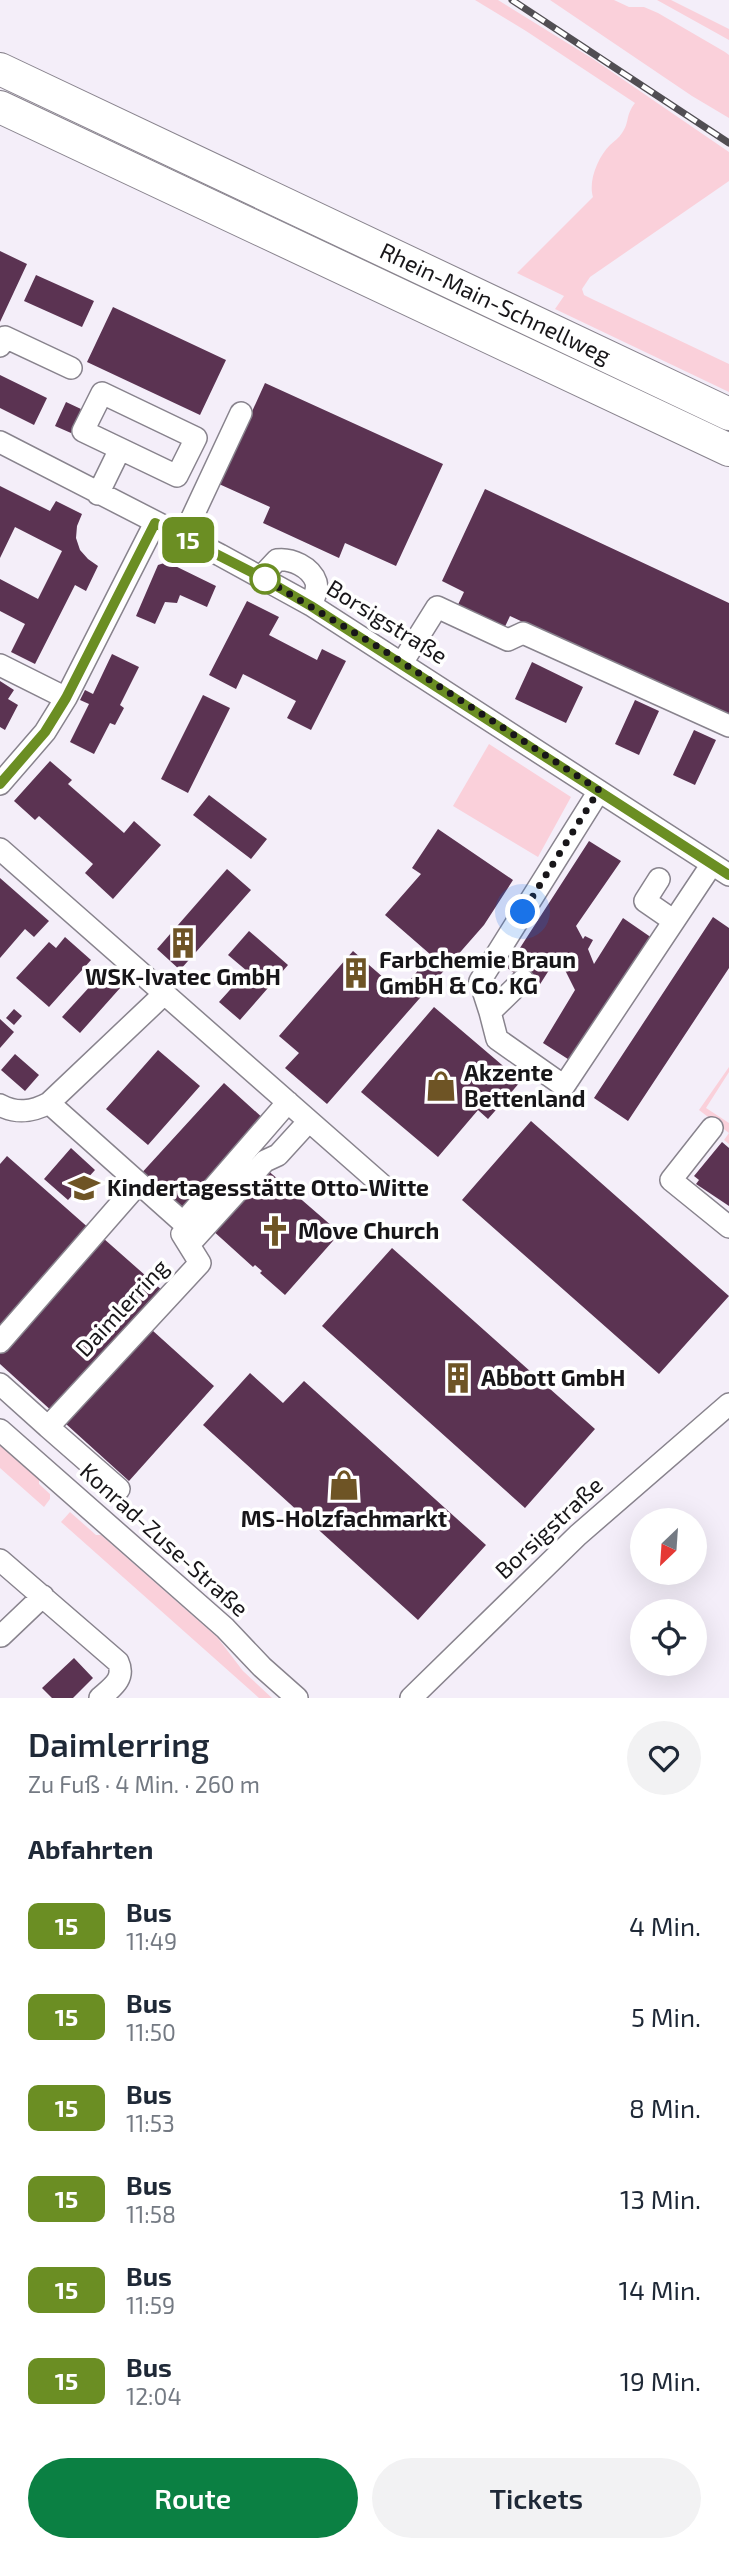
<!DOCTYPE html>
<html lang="de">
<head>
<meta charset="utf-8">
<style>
	:root { --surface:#fff; --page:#f2f2f3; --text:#1f2937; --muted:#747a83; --accent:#0b8043 }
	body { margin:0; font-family:"Exo 2",sans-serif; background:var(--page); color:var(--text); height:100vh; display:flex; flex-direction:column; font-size:26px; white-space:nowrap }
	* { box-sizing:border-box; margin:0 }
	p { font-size:23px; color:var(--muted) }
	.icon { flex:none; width:38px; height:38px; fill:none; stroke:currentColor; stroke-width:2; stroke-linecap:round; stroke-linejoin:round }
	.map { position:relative; height:1698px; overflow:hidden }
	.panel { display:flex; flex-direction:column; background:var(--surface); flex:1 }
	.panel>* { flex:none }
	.badge { padding:0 14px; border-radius:10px; font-size:24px; line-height:46px }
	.needle { width:46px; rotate:205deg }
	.buttons { position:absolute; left:630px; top:1508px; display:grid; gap:14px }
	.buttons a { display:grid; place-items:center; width:77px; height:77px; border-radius:50%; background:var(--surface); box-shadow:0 7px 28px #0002; font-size:35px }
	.you { position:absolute; width:35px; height:35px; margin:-18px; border:5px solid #fff; border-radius:50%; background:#1a73e8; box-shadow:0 0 0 10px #1a73e833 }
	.map>.badge { position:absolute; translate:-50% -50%; box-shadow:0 0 0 4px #fff }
	h2 { padding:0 28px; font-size:26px; line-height:63px }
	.round { display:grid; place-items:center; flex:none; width:74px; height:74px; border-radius:37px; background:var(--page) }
	.overview { display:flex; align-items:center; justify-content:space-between; height:119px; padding:0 28px }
	h1 { font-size:33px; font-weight:600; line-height:52px }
	.action { display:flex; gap:14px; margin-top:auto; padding:14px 28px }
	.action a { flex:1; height:80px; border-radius:42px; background:var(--accent); color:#fff; font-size:28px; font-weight:600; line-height:80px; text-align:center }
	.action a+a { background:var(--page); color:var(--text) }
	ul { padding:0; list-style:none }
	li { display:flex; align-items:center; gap:21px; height:91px; padding:0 28px }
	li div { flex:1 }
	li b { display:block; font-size:26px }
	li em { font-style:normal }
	li .badge { min-width:77px; font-weight:700; text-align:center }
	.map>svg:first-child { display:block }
	.green { fill:#fad0da }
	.building { fill:#5b3352 }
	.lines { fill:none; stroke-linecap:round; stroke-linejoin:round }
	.minor-casing { stroke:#88838d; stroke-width:24 }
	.highway-casing { stroke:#88838d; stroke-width:34 }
	.minor { stroke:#fff; stroke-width:21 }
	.highway { stroke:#fff; stroke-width:32 }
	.rail-casing { stroke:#514e53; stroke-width:7 }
	.rail { stroke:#fff; stroke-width:4.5; stroke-dasharray:13; stroke-linecap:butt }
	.line-casing { stroke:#fff; stroke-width:16 }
	.line { stroke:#6b8e23; stroke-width:10 }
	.walk { stroke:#181619; stroke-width:7; stroke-dasharray:0 12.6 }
	.stop-dot { fill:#fff; stroke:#6b8e23; stroke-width:3.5 }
	.labels { text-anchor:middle; stroke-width:7; stroke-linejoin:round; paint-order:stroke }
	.street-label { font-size:23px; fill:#181619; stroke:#fff }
	.poi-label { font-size:23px; font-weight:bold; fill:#181619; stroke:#fff; text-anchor:start }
</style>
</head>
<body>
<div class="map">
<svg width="729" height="1698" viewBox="0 0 729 1698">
	<rect width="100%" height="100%" fill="#f4eef9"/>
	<!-- green -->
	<path class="green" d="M475 0H498L593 59 729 152V181L590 277 582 289 584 295 592 299 729 364V392L555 309 564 296 517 273 593 197C588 181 598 157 610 145 614 141 619 138 622 133 630 122 625 116 635 103L526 31Z
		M550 0H614L629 7H644L658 13 725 52 729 55V118L692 96Z
		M657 0H671L729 29V40Z
		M489 744 571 797 538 857 453 806Z
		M729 1067V1072L706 1108 729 1123V1144L724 1140 729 1133 699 1110Z
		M0 1445 39 1479V1484L50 1494V1499L44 1507 0 1468Z
		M70 1512 96 1535H101L217 1637 243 1671 272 1698H259L61 1522Z"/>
	<!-- building -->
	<path class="building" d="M0 251 27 264 0 322Z
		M36 275 94 301 82 327 24 301Z
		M113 307 226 360 200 415 87 362Z
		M0 375 47 398 34 425 0 408Z
		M265 383 443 464 396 566 345 543 339 558 263 523 270 507 219 484Z
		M66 402 81 409 71 433 55 426Z
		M0 486 50 511 56 501 82 514 77 526 76 538 80 550 88 559 98 566 86 591 75 585 35 664 11 652 25 624 0 611V579L38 599 62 551 15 527 0 558Z
		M485 489 729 603V718L510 616 502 633 455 611 464 592 442 581Z
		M167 562 216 586 207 607 180 595 177 603 165 602 155 624 136 616 158 565Z
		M247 601 279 617 269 635 317 660 322 649 346 661 311 730 287 718 296 701 243 674 236 689 209 675Z
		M112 654 139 667 120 705 124 708 115 725 110 723 94 754 70 742 89 704 80 700 85 690 93 694Z
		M532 662 583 687 566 723 515 699Z
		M0 681 14 690 8 699 18 705 5 730 0 727Z
		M203 695 230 708 188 793 161 779Z
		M635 700 659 711 639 755 615 744Z
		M694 730 716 740 695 785 673 775Z
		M50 761 72 780 68 784 124 833 134 821 161 845 113 899 85 873 93 864 39 816 35 820 14 801Z
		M209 795 267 839 251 859 193 815Z
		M438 829 513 880 484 925 327 1104 285 1068 299 1053 279 1036 353 951 400 992 431 955 385 915 421 874 412 868Z
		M589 841 621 861 576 926 583 939 585 936 593 940 588 949 594 964 623 918 652 938 571 1061 543 1043 575 990 558 956 537 989 507 968Z
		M227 869 251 890 180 970 157 949Z
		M0 878 49 921 34 937 25 929 0 958Z
		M713 917 729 928V968L628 1121 594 1098Z
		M249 931 288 965 240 1020 219 1002 247 971 228 955Z
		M65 937 91 960 49 1007 16 978 49 942 56 948Z
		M104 971 121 987 80 1033 62 1017Z
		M434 1007 521 1081 488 1119 478 1110 438 1157 361 1092Z
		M14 1009 22 1016 14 1025 6 1018Z
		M0 1019 14 1032 0 1048Z
		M158 1050 200 1086 148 1145 106 1109Z
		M15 1054 39 1075 25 1091 1 1070Z
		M224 1083 265 1120 179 1214 138 1177Z
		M531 1121 729 1296 659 1374 462 1200Z
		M722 1142 729 1148V1206L696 1184 699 1180 694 1176Z
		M71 1148 95 1170 68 1200 44 1179Z
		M7 1156 91 1230 0 1333V1164Z
		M265 1168 340 1233 285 1295 260 1273 262 1271 255 1265 253 1267 211 1229Z
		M103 1238 163 1291 54 1413 0 1364V1353Z
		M392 1248 595 1429 525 1508 322 1326Z
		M152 1330 214 1386 129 1481 66 1424Z
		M250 1373 283 1403 304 1381 486 1545 418 1620 203 1425Z
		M74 1658 93 1678 73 1698H52L42 1688Z"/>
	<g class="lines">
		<defs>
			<path id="minor" d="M0 346 5 337 71 368
				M102 393 196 438 177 476 83 431Z
				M0 442 220 555 311 605 729 875
				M98 494 120 449
				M183 537 241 413
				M261 577 277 560C291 558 311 567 316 582 318 590 314 598 311 605
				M402 663 437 607 508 640 523 633 729 726
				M0 665 66 698
				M0 784 45 732 66 698 155 523
				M0 849 382 1185
				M659 879 645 901 674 921
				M523 980 490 1012 480 981 599 791
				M490 1012 497 1039 564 1086 712 864
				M49 1103 188 1227 182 1234 200 1263 48 1427 119 1489
				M0 1105C17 1114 32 1112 49 1103L164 994
				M712 1128 671 1180 729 1227
				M183 1223 288 1102
				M182 1234 195 1238 265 1161 278 1155 309 1121
				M0 1342 138 1184
				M0 1384 48 1427
				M0 1430 225 1628 262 1667 297 1698
				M0 1560 118 1662C126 1679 111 1688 100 1698
				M1 1636 43 1596
				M411 1698 578 1535 729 1404"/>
			<g id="highway">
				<path id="s1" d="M0 69 729 414"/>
				<path d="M0 107 729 450"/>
			</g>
		</defs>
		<!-- minor casing -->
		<use href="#minor" class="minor-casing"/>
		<!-- highway casing -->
		<use href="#highway" class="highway-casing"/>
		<!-- minor -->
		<use href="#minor" class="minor"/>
		<!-- highway -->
		<use href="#highway" class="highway"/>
		<defs>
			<path id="rail" d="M512 0 729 143"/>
		</defs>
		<!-- rail casing -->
		<use href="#rail" class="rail-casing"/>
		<!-- rail -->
		<use href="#rail" class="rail"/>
	</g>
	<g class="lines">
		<defs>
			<path id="line" d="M0 784 45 732 66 698 155 523 261 577 311 606 729 875"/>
		</defs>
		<!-- line casing -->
		<use href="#line" class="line-casing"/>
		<!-- line -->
		<use href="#line" class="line"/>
		<!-- walk -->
		<path class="walk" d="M265 579 261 577 380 648 599 790 523 912"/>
	</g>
	<!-- icons -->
	<defs>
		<symbol id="building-bare" viewBox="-9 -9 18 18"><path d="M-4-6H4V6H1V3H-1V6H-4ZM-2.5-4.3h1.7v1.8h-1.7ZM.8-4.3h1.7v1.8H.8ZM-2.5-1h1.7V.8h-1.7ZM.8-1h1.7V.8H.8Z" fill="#6e5425" stroke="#fff" stroke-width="2.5" paint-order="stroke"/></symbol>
		<symbol id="shop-bare" viewBox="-9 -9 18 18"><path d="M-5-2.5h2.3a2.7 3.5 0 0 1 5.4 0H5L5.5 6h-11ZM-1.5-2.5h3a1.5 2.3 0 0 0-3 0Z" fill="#6e5425" stroke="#fff" stroke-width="2.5" paint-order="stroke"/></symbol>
		<symbol id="school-bare" viewBox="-9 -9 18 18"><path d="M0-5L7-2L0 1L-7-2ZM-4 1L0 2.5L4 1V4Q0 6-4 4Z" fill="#6e5425" stroke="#fff" stroke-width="2.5" paint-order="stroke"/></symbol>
		<symbol id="church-bare" viewBox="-9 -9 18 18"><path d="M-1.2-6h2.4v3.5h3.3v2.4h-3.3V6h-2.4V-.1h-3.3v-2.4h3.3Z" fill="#6e5425" stroke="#fff" stroke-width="2.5" paint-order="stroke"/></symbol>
	</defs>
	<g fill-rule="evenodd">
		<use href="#building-bare" x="161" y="921" width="44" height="44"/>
		<use href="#building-bare" x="334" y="951" width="44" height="44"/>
		<use href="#shop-bare" x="419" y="1064" width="44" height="44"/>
		<use href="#school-bare" x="62" y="1166" width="44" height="44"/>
		<use href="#church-bare" x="253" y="1209" width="44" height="44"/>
		<use href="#building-bare" x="436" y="1356" width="44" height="44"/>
		<use href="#shop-bare" x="322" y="1463" width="44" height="44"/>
	</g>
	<!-- markers -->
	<circle class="stop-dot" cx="265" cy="579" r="14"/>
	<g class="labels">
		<!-- street labels -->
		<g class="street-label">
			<text dy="8" stroke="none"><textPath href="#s1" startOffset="548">Rhein-Main-Schnellweg</textPath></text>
			<text transform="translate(387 622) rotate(32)" y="8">Borsigstraße</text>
			<text transform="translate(122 1308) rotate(-47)" y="8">Daimlerring</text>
			<text transform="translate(549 1528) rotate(-43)" y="8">Borsigstraße</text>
			<text transform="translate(164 1540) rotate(42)" y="8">Konrad-Zuse-Straße</text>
		</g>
		<!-- poi labels -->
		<g class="poi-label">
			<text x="379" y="968">Farbchemie Braun<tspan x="379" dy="26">GmbH &amp; Co. KG</tspan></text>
			<text x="183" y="985" text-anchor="middle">WSK-Ivatec GmbH</text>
			<text x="464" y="1081">Akzente<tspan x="464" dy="26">Bettenland</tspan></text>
			<text x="107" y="1196">Kindertagesstätte Otto-Witte</text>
			<text x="298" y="1239">Move Church</text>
			<text x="481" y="1386">Abbott GmbH</text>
			<text x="344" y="1527" text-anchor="middle">MS-Holzfachmarkt</text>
		</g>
	</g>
</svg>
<div class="buttons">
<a><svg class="needle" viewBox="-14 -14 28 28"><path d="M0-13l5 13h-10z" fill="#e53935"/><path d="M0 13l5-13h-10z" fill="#747a83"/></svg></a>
<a><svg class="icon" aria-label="locate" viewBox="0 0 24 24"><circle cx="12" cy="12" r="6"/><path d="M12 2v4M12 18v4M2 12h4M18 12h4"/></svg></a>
</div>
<div class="you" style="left:523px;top:912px"></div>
<b class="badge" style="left:188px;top:540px;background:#6b8e23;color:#fff">15</b>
</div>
<section class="panel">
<div class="overview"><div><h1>Daimlerring</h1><p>Zu Fuß · 4 Min. · 260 m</p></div><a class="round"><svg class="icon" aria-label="heart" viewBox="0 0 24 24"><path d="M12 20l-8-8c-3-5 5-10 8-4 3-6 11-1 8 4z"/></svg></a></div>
<h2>Abfahrten</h2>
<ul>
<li><span class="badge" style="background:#6b8e23;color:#fff">15</span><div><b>Bus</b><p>11:49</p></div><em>4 Min.</em></li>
<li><span class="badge" style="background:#6b8e23;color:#fff">15</span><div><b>Bus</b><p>11:50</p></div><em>5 Min.</em></li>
<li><span class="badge" style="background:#6b8e23;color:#fff">15</span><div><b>Bus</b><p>11:53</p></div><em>8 Min.</em></li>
<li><span class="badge" style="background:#6b8e23;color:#fff">15</span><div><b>Bus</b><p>11:58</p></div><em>13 Min.</em></li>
<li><span class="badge" style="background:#6b8e23;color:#fff">15</span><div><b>Bus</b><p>11:59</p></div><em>14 Min.</em></li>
<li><span class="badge" style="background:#6b8e23;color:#fff">15</span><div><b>Bus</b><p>12:04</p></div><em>19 Min.</em></li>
</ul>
<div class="action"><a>Route</a><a>Tickets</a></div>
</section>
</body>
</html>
